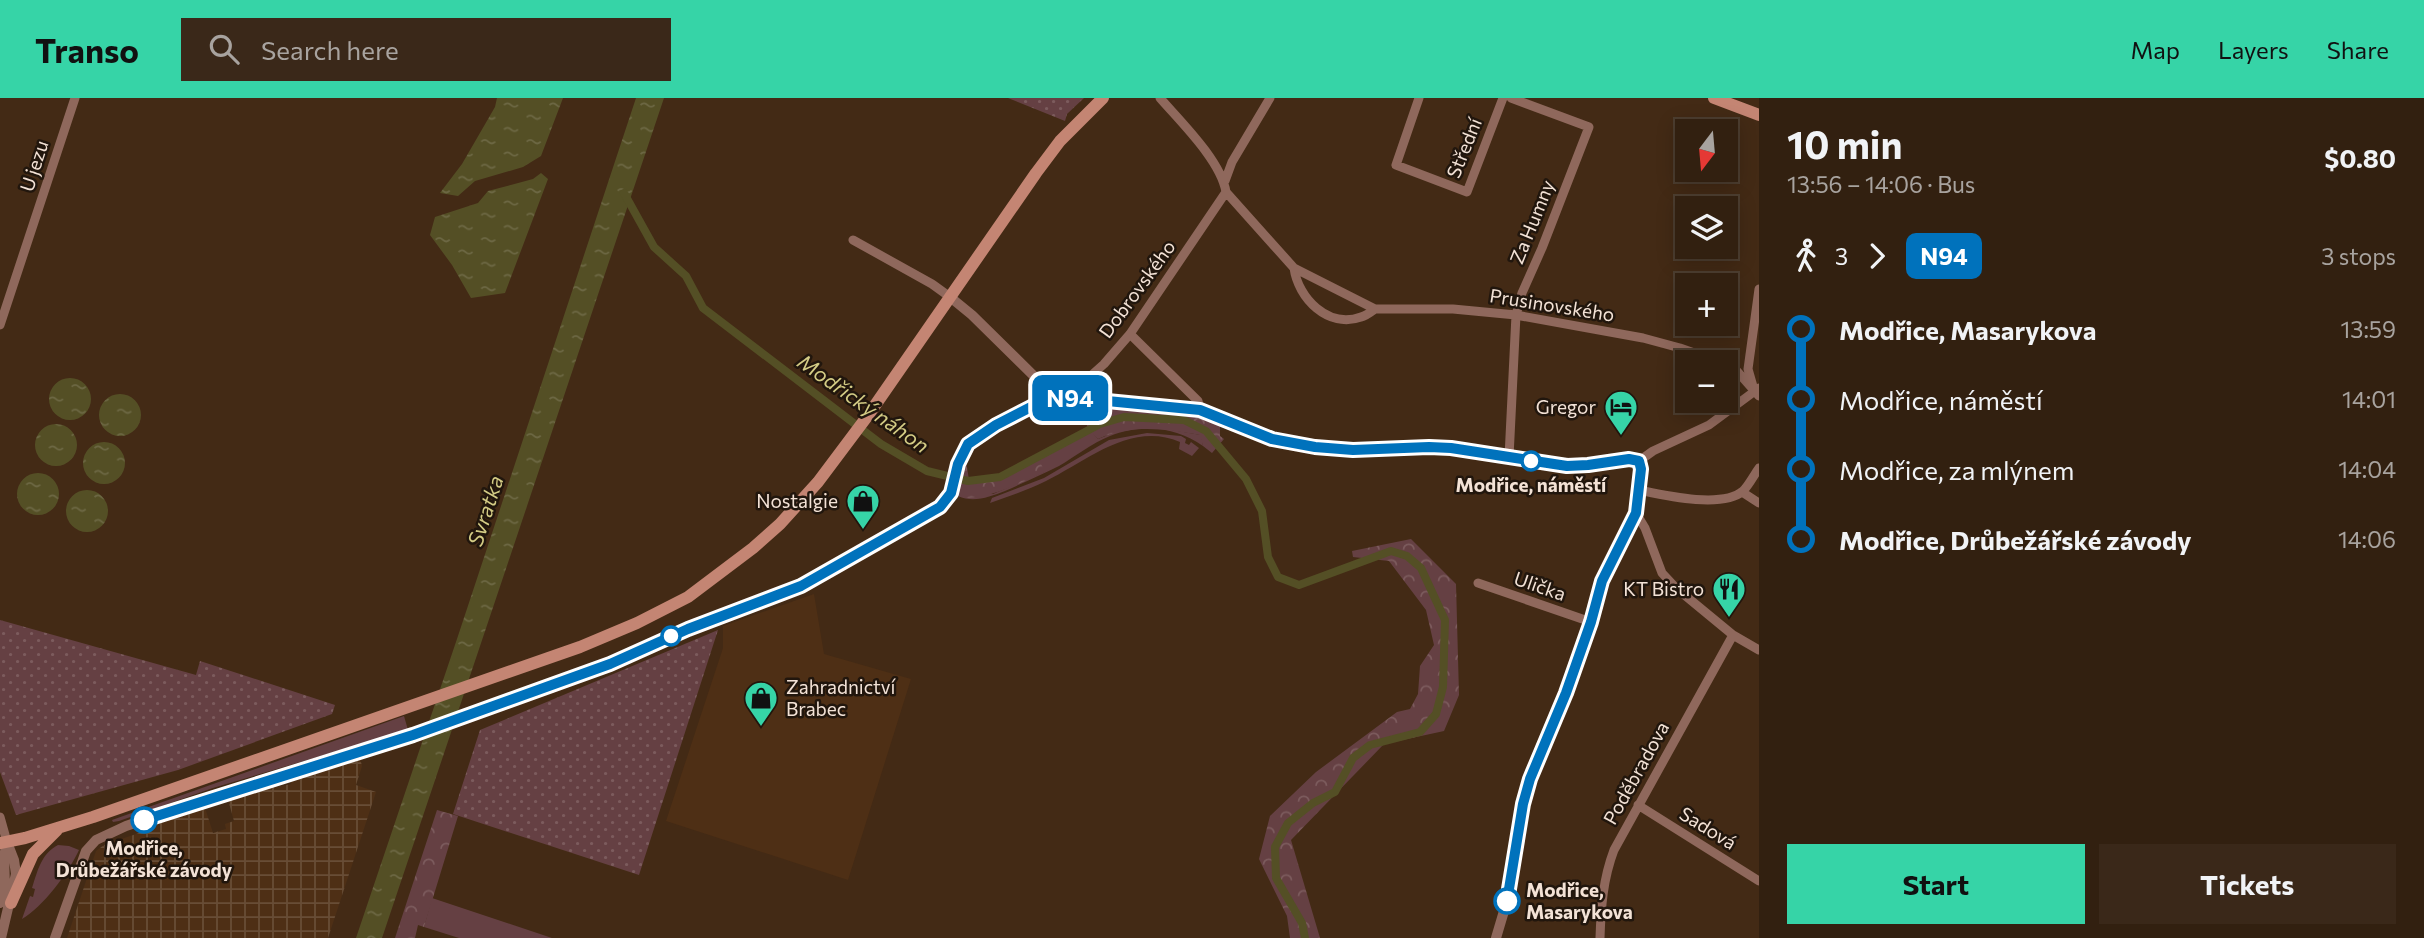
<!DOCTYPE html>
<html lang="en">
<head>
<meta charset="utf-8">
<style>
	:root { --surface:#322010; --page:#3a2819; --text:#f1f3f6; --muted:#a8a39f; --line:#4d3e30; --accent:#36d4a7 }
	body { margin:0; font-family:Commissioner,sans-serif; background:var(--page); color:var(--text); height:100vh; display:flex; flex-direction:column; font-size:26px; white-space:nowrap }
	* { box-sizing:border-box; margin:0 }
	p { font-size:23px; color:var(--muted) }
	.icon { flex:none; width:38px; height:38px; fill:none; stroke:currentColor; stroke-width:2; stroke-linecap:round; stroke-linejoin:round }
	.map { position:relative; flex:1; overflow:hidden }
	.drawer { display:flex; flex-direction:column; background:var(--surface); width:665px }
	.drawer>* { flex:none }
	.badge { padding:0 14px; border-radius:10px; font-size:24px; line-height:46px }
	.needle { width:46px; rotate:196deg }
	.buttons { position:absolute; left:1675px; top:21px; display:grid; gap:14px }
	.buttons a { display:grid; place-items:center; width:63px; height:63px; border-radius:0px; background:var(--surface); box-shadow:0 4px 18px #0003,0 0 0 2px var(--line); font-size:35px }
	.map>.badge { position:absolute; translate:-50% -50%; box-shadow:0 0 0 4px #fff }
	.legs { display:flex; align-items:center; gap:10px; height:77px; padding:0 28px; font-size:23px }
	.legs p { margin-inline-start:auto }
	.summary { display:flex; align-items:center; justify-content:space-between; height:119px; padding:0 28px }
	h1 { font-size:38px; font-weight:700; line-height:52px }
	.action { display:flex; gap:14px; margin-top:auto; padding:14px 28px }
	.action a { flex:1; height:80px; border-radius:0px; background:var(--accent); color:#111; font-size:28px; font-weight:700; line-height:80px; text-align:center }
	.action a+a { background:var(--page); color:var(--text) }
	ul { padding:0 28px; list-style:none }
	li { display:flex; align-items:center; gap:24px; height:70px; font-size:26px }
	li i { display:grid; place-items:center; width:10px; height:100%; margin:0 9px; background:currentColor }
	li i::after { content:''; width:18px; height:18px; margin:-9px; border:5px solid; border-radius:50%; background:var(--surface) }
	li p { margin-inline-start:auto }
	li:first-child i { background:linear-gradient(#0000 50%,currentColor 0) }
	li:last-child i { background:linear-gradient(currentColor 50%,#0000 0) }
	header { display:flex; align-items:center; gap:42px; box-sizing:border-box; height:98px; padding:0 35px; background:var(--accent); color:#111 }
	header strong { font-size:33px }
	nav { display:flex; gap:38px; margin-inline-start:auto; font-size:24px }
	.search { width:490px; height:63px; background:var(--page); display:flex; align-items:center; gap:18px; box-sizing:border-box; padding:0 24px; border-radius:0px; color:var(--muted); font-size:26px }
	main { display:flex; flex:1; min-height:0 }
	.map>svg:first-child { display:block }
	.built { fill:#4e2f15 }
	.industrial { fill:url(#industrial-grid) }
	.grass { fill:#654043 }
	.forest { fill:url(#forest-crowns) }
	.park { fill:url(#park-dots) }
	.water { fill:url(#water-ripples) }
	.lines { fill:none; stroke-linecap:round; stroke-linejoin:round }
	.canal { stroke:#544f25; stroke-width:8 }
	.minor { stroke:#8f685c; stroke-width:9 }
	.tertiary { stroke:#8f685c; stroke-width:10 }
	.secondary { stroke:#c48573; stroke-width:12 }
	.line-1-casing { stroke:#fff; stroke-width:16 }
	.line-1 { stroke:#0072bc; stroke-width:10 }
	.stop-1-dot { fill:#fff; stroke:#0072bc; stroke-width:3.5 }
	.labels { text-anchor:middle; stroke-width:5; stroke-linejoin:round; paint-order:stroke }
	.street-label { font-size:19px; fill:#f3e2d6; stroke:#21160d }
	.poi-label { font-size:19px; fill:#f3e2d6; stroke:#21160d; text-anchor:end }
	.stop-label { font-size:19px; font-weight:bold; fill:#f3e2d6; stroke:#21160d }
	.water-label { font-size:21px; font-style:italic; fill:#d4cc85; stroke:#21160d }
</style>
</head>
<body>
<header>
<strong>Transo</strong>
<div class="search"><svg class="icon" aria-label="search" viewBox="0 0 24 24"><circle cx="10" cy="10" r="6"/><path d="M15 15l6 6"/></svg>Search here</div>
<nav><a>Map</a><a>Layers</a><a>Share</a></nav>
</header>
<main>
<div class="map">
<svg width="1759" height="840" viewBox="0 0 1759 840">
	<defs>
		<pattern id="industrial-grid" width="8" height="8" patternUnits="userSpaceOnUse" patternTransform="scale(1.75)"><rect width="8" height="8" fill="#4e2f15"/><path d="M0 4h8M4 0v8" fill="none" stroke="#684d36"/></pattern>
		<pattern id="forest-crowns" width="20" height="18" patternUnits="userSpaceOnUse" patternTransform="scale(1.75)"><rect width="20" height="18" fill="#654043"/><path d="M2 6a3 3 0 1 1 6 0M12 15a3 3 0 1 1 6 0" fill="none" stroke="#7c5b5d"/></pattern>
		<pattern id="park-dots" width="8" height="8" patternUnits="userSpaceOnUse" patternTransform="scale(1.75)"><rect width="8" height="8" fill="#654043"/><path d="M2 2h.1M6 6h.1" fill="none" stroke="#7c5b5d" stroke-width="1.8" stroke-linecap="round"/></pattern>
		<pattern id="water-ripples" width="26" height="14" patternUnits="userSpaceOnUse" patternTransform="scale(1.75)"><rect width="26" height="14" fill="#544f25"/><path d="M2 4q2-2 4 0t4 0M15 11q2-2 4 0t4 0" fill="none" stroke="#6d6844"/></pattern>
	</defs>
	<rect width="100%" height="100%" fill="#432a15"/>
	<!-- built -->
	<path class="built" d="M814 496 824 556 911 581 848 782 666 723 723 550V528Z"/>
	<!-- industrial -->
	<path class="industrial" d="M360 660 362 668 356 687 376 694 328 840H67L96 753 104 747 142 734 150 729 149 724 196 706 203 709 206 713 213 735 226 731 225 726 234 723 227 698 275 684 277 689 291 686 290 680Z"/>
	<!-- grass -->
	<path class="grass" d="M1135 330H1160L1201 337 1203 348C1177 329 1141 325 1110 338 1092 345 1076 358 1059 368 1041 377 1023 385 1005 393 990 399 973 405 958 398L957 384 993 396 1044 374 1038 362 1090 333 1098 341 1118 333Z
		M1147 335 1181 338 1186 341 1185 345 1189 347 1191 344 1199 350 1192 358 1179 351 1180 344C1131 323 1087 363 1046 383 1028 392 1009 398 990 405L992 400 1044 380 1109 342Z
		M404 618 408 632 213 690 119 723 113 724 112 722Z
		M58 747 69 748 79 752C69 774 43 809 22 821L30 798 33 799 35 791 32 790C38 772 41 756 58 747Z
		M432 800 552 840H459L424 829Z"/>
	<!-- forest -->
	<path class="forest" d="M1128 309 1199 316 1220 325V338L1224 341 1212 355 1203 348 1200 337C1164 331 1133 326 1098 341L1090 334 1039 362 1045 374C1019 385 993 400 964 400L957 392 960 367 966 363 969 382 1000 378 1088 330 1086 325 1114 311Z
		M1411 441 1456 486 1459 597 1444 633 1384 646 1291 742 1320 840H1290L1287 818 1259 761 1270 718 1316 674 1397 614 1410 611 1418 596 1420 568 1434 547 1426 512 1389 463 1353 459 1352 453Z
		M437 712 458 718 424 829 418 827 415 840H395Z"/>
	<!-- park -->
	<path class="park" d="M1008 0H1084L1067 16 1065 23Z
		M0 522 196 577 200 563 335 607 332 616 178 672 16 717 0 674Z
		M718 532 639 777 453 716 480 632Z"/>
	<!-- water -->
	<path class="water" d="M497 0H563L541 58 523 69 475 83 458 98 440 95 462 66 495 9Z
		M636 0H664L382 840H356L458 538Z
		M541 75 548 81 505 195 471 200 452 167 430 137 435 119 478 105 488 93 533 81Z
		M49 301a21 21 0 1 1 42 0a21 21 0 1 1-42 0Z
		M99 317a21 21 0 1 1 42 0a21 21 0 1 1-42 0Z
		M35 347a21 21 0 1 1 42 0a21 21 0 1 1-42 0Z
		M83 365a21 21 0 1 1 42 0a21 21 0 1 1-42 0Z
		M17 396a21 21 0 1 1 42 0a21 21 0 1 1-42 0Z
		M66 413a21 21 0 1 1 42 0a21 21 0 1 1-42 0Z"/>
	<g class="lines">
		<!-- canal -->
		<path class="canal" d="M624 95 654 149 686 178 703 210 881 346 927 373 968 383 1000 379 1100 326 1124 319 1184 322 1206 333 1246 381 1262 413 1268 459 1278 479 1299 487 1391 453 1407 458 1421 470 1445 522 1443 589 1436 616 1420 634 1370 647 1353 660 1335 694 1313 705 1288 725 1275 749 1276 780 1302 825 1305 840"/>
		<!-- minor -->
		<path class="minor" d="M1160 0C1181 24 1221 63 1226 94L1294 170 1375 211H1453L1516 217 1643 240 1680 250 1720 264
			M1419 0 1396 67 1467 94 1503 0
			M1225 83 1232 64 1270 0
			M853 142 932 186 950 199
			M1294 170C1298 200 1328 231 1361 219 1366 218 1371 214 1375 211
			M0 227 75 0
			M1130 236 1198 303 1200 312
			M1726 267 1736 272 1759 298
			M1754 292 1748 271 1759 191
			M1066 300 1104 266 1130 236 1226 94
			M1509 359 1516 217 1522 195 1542 150 1589 29 1511 0
			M1639 363 1653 353 1709 327 1759 290
			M1639 392C1663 397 1722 411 1743 393 1749 387 1754 377 1759 370
			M1742 394 1759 405
			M1636 415 1645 430 1662 475 1676 490 1733 537 1759 552
			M1478 485 1591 524
			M1638 707 1759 783
			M0 719 7 744
			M1600 840C1601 809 1603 781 1614 752L1733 537"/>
		<!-- tertiary -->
		<path class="tertiary" d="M950 199 972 217 1039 283 1052 293 1066 300 1200 312 1272 341 1315 350 1353 352 1429 349 1451 350 1567 367H1588L1629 361 1639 363 1641 371 1636 415 1602 483 1591 524 1566 595 1530 682 1523 706 1507 803 1496 840
			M0 805C10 785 0 765 7 744
			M1 840 16 776 14 762 7 744
			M55 840 86 753 96 742 126 728 213 698 413 637 610 566 689 531 801 488 940 409C956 393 951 383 959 365 973 327 1030 310 1066 300"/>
		<!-- secondary -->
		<path class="secondary" d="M1714 0 1759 17
			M0 745 25 740 93 719 580 549 637 525 688 499 753 450 780 426 818 384 869 316 1036 75 1060 43 1103 0
			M11 805 33 756 57 732"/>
	</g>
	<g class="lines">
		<defs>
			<path id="line-1" d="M144 722 413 637 610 566 688 531 801 488 940 409 951 395 958 366 968 346 996 327 1031 309 1066 299 1200 312 1272 341 1315 349 1353 352 1429 349 1451 350 1567 368 1588 367 1629 361 1639 363 1641 371 1636 415 1602 483 1591 524 1566 595 1530 681 1523 706 1507 803"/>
		</defs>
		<!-- line-1 casing -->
		<use href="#line-1" class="line-1-casing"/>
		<!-- line-1 -->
		<use href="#line-1" class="line-1"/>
	</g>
	<!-- icons -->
	<defs>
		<symbol id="hotel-pin" viewBox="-11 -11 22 30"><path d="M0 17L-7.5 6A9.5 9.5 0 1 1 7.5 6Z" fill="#36d4a7" stroke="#21160d"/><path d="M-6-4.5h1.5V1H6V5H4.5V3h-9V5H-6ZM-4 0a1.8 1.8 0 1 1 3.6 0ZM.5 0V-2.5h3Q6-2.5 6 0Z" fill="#111"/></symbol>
		<symbol id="shop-pin" viewBox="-11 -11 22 30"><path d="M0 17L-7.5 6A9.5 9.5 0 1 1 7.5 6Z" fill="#36d4a7" stroke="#21160d"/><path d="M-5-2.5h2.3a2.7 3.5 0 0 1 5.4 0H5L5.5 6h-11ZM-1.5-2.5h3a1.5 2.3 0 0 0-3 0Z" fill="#111"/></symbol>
		<symbol id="restaurant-pin" viewBox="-11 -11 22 30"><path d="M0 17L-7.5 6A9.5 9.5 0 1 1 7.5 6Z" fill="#36d4a7" stroke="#21160d"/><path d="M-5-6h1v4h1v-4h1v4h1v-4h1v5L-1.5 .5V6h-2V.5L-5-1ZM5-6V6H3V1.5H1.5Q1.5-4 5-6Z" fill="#111"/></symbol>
	</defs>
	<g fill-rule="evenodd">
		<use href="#hotel-pin" x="1602" y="290" width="38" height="52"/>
		<use href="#shop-pin" x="844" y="384" width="38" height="52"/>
		<use href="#restaurant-pin" x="1710" y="472" width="38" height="52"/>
		<use href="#shop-pin" x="742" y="581" width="38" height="52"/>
	</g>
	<!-- markers -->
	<g class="stop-1-dot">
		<circle cx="1531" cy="363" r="9"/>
		<circle cx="671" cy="538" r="9"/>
		<circle cx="144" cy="722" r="12"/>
		<circle cx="1507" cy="803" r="12"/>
	</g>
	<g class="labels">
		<!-- street labels -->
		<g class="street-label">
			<text transform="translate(1464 50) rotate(-68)" y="7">Střední</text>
			<text transform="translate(34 68) rotate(-72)" y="7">U jezu</text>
			<text transform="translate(1532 124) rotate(-68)" y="7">Za Humny</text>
			<text transform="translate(1137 191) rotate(-54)" y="7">Dobrovského</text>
			<text transform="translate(1552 207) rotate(9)" y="7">Prusinovského</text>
			<text transform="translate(1540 488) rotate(19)" y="7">Ulička</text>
			<text transform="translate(1636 675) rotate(-61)" y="7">Poděbradova</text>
			<text transform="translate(1708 730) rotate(32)" y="7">Sadová</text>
		</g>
		<!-- poi labels -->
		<g class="poi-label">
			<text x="1596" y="316">Gregor</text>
			<text x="838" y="410">Nostalgie</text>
			<text x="1704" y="498">KT Bistro</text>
			<text x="786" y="596" text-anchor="start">Zahradnictví<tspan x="786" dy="22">Brabec</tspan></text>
		</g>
		<!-- stop labels -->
		<g class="stop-label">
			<text x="1531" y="394">Modřice, náměstí</text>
			<text x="144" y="757">Modřice,<tspan x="144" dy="22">Drůbežářské závody</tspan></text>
			<text x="1526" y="799" text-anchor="start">Modřice,<tspan x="1526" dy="22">Masarykova</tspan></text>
		</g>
		<!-- water labels -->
		<g class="water-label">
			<text transform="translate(863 306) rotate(35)" y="7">Modřický náhon</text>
			<text transform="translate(486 413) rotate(-72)" y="7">Svratka</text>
		</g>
	</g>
</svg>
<div class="buttons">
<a><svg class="needle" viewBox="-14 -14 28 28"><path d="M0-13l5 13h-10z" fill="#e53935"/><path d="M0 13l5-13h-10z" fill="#a8a39f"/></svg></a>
<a><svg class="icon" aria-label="layers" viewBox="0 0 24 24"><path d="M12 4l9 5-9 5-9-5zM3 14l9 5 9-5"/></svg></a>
<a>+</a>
<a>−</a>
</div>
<b class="badge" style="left:1070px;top:300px;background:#0072bc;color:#fff">N94</b>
</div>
<section class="drawer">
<div class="summary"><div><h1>10 min</h1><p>13:56 – 14:06 · Bus</p></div><b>$0.80</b></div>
<div class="legs"><svg class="icon" aria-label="walk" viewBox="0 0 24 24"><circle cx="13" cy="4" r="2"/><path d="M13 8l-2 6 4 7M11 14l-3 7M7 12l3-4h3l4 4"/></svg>3<svg class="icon" aria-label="forward" viewBox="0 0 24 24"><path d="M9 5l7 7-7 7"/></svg><b class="badge" style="background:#0072bc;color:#fff">N94</b><p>3 stops</p></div>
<ul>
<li><i style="color:#0072bc"></i><b>Modřice, Masarykova</b><p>13:59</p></li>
<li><i style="color:#0072bc"></i><span>Modřice, náměstí</span><p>14:01</p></li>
<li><i style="color:#0072bc"></i><span>Modřice, za mlýnem</span><p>14:04</p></li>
<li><i style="color:#0072bc"></i><b>Modřice, Drůbežářské závody</b><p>14:06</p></li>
</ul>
<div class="action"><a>Start</a><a>Tickets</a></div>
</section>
</main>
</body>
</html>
